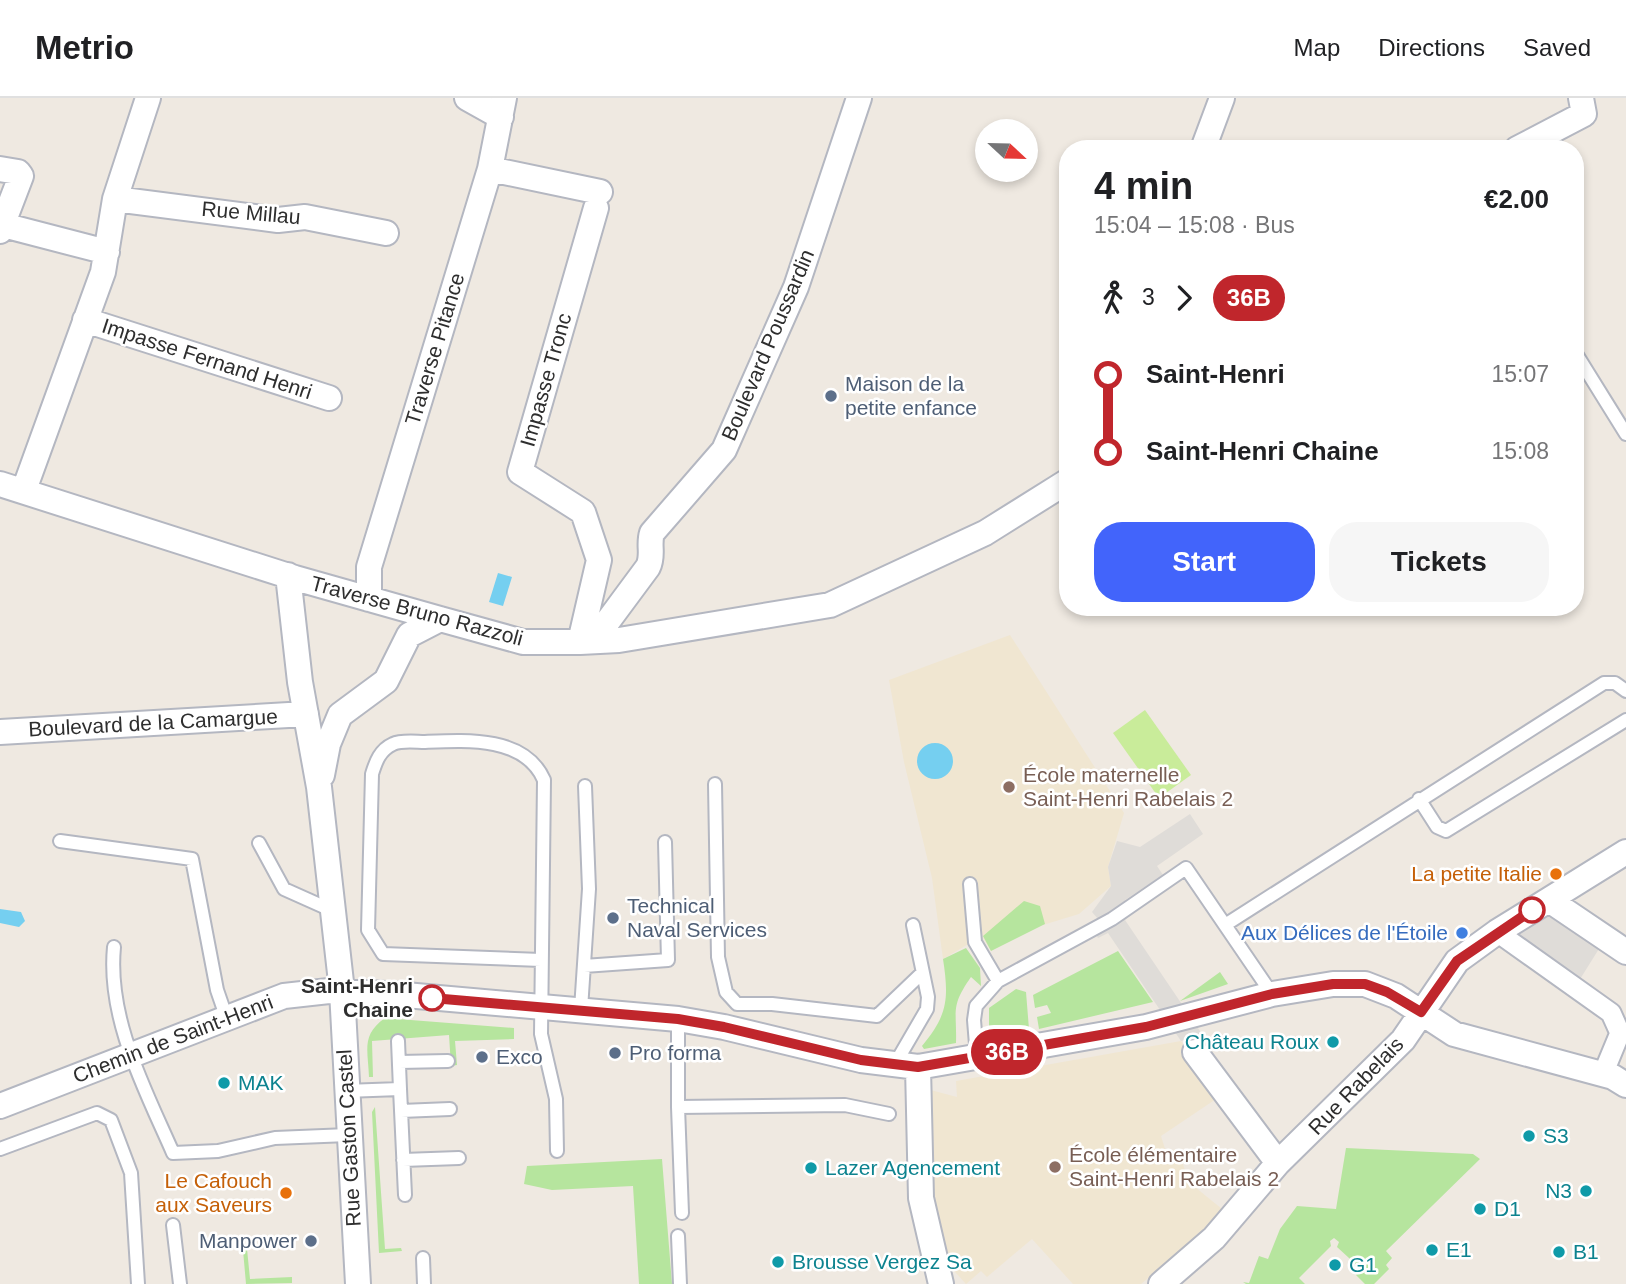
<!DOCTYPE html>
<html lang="en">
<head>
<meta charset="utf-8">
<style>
	:root { --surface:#fff; --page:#f6f6f6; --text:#202124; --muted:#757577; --line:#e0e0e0; --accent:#4264fb }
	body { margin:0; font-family:Helvetica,sans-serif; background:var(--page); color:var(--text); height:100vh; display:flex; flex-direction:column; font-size:26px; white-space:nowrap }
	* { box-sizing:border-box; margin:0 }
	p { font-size:23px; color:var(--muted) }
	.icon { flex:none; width:38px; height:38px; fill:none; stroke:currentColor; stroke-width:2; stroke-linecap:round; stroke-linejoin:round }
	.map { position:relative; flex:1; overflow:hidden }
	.details { position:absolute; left:1059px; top:42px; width:525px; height:476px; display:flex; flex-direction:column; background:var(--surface); border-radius:28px; box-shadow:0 4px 10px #0003 }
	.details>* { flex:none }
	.badge { padding:0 14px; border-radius:23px; font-size:24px; line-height:46px }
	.needle { width:46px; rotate:112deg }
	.controls { position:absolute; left:975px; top:21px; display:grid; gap:14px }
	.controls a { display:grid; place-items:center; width:63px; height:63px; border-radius:50%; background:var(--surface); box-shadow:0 4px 10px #0003; font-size:35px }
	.map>.badge { position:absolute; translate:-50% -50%; box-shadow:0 0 0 4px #fff }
	.legs { display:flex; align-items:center; gap:10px; height:77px; padding:0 35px; font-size:23px }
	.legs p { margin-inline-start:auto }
	.head { display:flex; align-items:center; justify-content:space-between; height:119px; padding:0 35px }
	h1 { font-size:38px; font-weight:800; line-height:52px }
	.action { display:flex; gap:14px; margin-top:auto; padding:14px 35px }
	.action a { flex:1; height:80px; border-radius:28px; background:var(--accent); color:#fff; font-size:28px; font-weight:800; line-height:80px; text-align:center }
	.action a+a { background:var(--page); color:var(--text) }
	ul { padding:0 35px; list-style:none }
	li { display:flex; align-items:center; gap:24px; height:77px; font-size:26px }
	li i { display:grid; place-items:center; width:10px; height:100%; margin:0 9px; background:currentColor }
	li i::after { content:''; width:18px; height:18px; margin:-9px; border:5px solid; border-radius:50%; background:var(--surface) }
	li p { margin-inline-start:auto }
	li:first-child i { background:linear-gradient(#0000 50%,currentColor 0) }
	li:last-child i { background:linear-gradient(currentColor 50%,#0000 0) }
	header { display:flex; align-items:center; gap:42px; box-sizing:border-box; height:98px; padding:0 35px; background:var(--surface); border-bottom:2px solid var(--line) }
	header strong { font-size:33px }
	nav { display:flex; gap:38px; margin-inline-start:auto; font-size:24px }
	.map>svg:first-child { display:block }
	.education { fill:#f0e6d1 }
	.green { fill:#b6e59e }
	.pitch { fill:#c9ec9a }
	.plaza { fill:#dfdcd8 }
	.water { fill:#75cff0 }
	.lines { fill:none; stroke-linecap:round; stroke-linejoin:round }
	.service-casing { stroke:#b4b7c1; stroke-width:16 }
	.pedestrian-casing { stroke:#b4b7c1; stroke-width:23 }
	.minor-casing { stroke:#b4b7c1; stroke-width:28 }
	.service { stroke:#fff; stroke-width:12 }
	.pedestrian { stroke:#fff; stroke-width:19 }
	.minor { stroke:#fff; stroke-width:24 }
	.line-1-casing { stroke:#fff; stroke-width:16 }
	.line-1 { stroke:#c0262c; stroke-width:10 }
	.service-dot { fill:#5c6f8a; stroke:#fff; stroke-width:2.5 }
	.education-dot { fill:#8d6e63; stroke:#fff; stroke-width:2.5 }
	.food-dot { fill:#e8710a; stroke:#fff; stroke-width:2.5 }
	.stop-1-dot { fill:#fff; stroke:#c0262c; stroke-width:3.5 }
	.shop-dot { fill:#3f7fe0; stroke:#fff; stroke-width:2.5 }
	.culture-dot { fill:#0f9aa8; stroke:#fff; stroke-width:2.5 }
	.labels { text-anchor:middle; stroke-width:5; stroke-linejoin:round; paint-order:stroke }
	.street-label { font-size:21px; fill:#2e2e2e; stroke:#fff }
	.service-label { font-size:21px; fill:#4e5e75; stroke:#fff; text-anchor:start }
	.education-label { font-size:21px; fill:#785e54; stroke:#fff; text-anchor:start }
	.food-label { font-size:21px; fill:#c56008; stroke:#fff; text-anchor:end }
	.shop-label { font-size:21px; fill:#366cbe; stroke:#fff; text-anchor:end }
	.stop-label { font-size:21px; font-weight:bold; fill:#2e2e2e; stroke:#fff; text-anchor:end }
	.culture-label { font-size:21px; fill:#0d838f; stroke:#fff; text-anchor:start }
</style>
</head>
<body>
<header>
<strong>Metrio</strong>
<nav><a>Map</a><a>Directions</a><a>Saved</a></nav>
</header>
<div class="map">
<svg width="1626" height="1186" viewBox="0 0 1626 1186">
	<rect width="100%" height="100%" fill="#efe9e1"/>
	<!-- education -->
	<path class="education" d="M1010 537 1124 715 1108 769 1111 788 1079 816 1033 830 991 853 982 838 943 861 932 780 904 664 889 582Z
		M1181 943 1219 999 1161 1038 1166 1054 1177 1051 1190 1085 1222 1111 1200 1137 1141 1186H1073L1032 1141 987 1179 981 1173 966 1186 946 1164 933 1119 923 990 957 999 956 983Z"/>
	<!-- green -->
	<path class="green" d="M1024 803 1040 808 1045 826 991 853 983 838Z
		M966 850 980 870 981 888 971 879C950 909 957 912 956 945L924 951 922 948C948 917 949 900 943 861Z
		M1118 853 1153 904 1039 931 1037 919 1051 915 1047 907 1035 910 1033 897Z
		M1220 874 1228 886 1180 903Z
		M1016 891 1026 894 1029 931 989 941V910Z
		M385 920 514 930V941L455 943 457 967 451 968 449 937 372 943 373 979H369C368 952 361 937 385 920Z
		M375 1009 385 1151 401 1150 402 1153 379 1155 372 1014Z
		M1346 1050 1473 1056 1480 1061 1386 1153 1392 1160 1386 1167 1389 1171 1374 1186H1365L1356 1177 1361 1171 1337 1149 1339 1144 1334 1140 1330 1143 1331 1148 1299 1180 1305 1186H1246L1243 1184 1249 1185 1259 1158 1268 1161 1280 1131 1297 1108 1336 1111Z
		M662 1061 672 1186H639L633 1088 552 1092 524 1086 527 1068Z
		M247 1151 250 1181 292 1179V1185L246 1186 243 1152Z"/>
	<!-- pitch -->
	<path class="pitch" d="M1145 612 1191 677 1159 700 1113 635Z"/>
	<!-- plaza -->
	<path class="plaza" d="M1190 716 1203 736 1157 768 1163 777 1125 802 1134 815 1125 822 1202 936 1181 943 1108 835 1098 840 1090 826 1098 821 1092 814 1111 788 1108 769 1117 743 1140 749Z
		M1550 812 1602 846 1577 886 1511 840Z"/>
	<!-- water -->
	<path class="water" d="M498 475 512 479 503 508 489 504Z
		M917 663a18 18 0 1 1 36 0a18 18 0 1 1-36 0Z
		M0 811 21 814 25 823 19 829 0 825Z"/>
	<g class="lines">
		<defs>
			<path id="service" d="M1575 254 1626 336
				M715 686 718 859 726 894 737 906H772L877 918 921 876
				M1419 701 1437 729 1446 733 1626 622
				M60 743 192 761 217 892 227 921
				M259 745 284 791 331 812
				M970 786 975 844 998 883
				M1225 827 1604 585H1615L1626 593
				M114 849C107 921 145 991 173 1055L218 1053 275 1040 348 1037
				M541 862 383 856 368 832 372 676C376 663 380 652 393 646 401 642 416 644 425 644 466 642 525 638 544 682L541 936 556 1001 557 1053
				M584 868 668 862 665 744
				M581 911 589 791 585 688
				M678 921V1009L845 1007 889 1016
				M398 943 400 991
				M977 959 974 922 976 908 998 883 1112 821 1186 770 1272 896
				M399 964 448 963
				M895 966 927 911 928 899 913 827
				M345 993 400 991 405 1097
				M678 1009 682 1115
				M401 1013 450 1011
				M0 1051 97 1015 111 1022 131 1075 138 1186
				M403 1062 459 1060
				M173 1127 180 1186
				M678 1138 680 1186
				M423 1160 424 1186"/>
			<path id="pedestrian" d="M1497 834 1611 915 1620 935 1603 976"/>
			<path id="minor" d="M467 0 501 19
				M1203 51 1222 0
				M1517 51 1584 16 1581 0
				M0 71 18 74 21 78 0 133
				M490 71 600 94
				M115 101 278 122 305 119 386 135
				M3 127 107 154
				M85 222 329 300
				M0 386 295 480 440 521 523 544H580L619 542 830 507 985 435 1068 383
				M24 392 103 174 115 101 148 0
				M288 477 300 584 319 689 342 893 358 1186
				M369 501V469L490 71 504 0
				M599 543 608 523 648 469C654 457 648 447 652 435L724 352 796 189 859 0
				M580 544 599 462 583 414 520 374 596 110
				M0 634 306 616
				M322 677 328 646 340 617 386 583 409 537 440 521
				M1549 802 1626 854
				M1195 954 1278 1065
				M918 969 921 1100 941 1186
				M0 1008 284 898 329 893 405 897 678 921 724 929 861 962 918 969 1146 929 1272 896 1333 886H1365L1396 898 1454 936 1613 979 1626 987
				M1161 1186 1214 1140 1278 1065 1403 942 1457 863 1497 834 1626 754"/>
		</defs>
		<!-- service casing -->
		<use href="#service" class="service-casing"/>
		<!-- pedestrian casing -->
		<use href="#pedestrian" class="pedestrian-casing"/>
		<!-- minor casing -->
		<use href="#minor" class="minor-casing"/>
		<!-- service -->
		<use href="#service" class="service"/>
		<!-- pedestrian -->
		<use href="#pedestrian" class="pedestrian"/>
		<!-- minor -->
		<use href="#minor" class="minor"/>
	</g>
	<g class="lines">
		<defs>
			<path id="line-1" d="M432 900 678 921 724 929 861 962 918 969 1146 929 1272 896 1333 886H1365L1387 894 1421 914 1457 863 1532 812"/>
		</defs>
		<!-- line-1 casing -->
		<use href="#line-1" class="line-1-casing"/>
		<!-- line-1 -->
		<use href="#line-1" class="line-1"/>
	</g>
	<!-- markers -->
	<g class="service-dot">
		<circle cx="831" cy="298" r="7"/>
		<circle cx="613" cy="820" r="7"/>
		<circle cx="615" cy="955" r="7"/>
		<circle cx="482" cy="959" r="7"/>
		<circle cx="311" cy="1143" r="7"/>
	</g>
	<g class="education-dot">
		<circle cx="1009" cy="689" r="7"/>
		<circle cx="1055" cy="1069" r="7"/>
	</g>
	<g class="food-dot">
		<circle cx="1556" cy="776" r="7"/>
		<circle cx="286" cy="1095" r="7"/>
	</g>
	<g class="stop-1-dot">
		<circle cx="1532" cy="812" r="12"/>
		<circle cx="432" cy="900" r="12"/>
	</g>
	<circle class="shop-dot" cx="1462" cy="835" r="7"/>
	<g class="culture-dot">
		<circle cx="1333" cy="944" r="7"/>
		<circle cx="224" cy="985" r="7"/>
		<circle cx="1529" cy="1038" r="7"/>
		<circle cx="811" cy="1070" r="7"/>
		<circle cx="1586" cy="1093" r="7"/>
		<circle cx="1480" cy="1111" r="7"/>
		<circle cx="1432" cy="1152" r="7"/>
		<circle cx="1559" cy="1154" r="7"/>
		<circle cx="778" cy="1164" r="7"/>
		<circle cx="1335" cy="1167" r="7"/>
	</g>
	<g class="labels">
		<!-- street labels -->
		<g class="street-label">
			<text transform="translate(251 115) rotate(5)" y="7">Rue Millau</text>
			<text transform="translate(768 247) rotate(-67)" y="7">Boulevard Poussardin</text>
			<text transform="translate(435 251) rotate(-73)" y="7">Traverse Pitance</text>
			<text transform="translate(207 261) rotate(18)" y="7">Impasse Fernand Henri</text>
			<text transform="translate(546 282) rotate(-74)" y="7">Impasse Tronc</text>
			<text transform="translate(417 513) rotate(15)" y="7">Traverse Bruno Razzoli</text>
			<text transform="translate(153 625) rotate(-3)" y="7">Boulevard de la Camargue</text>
			<text transform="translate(173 941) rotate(-21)" y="7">Chemin de Saint-Henri</text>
			<text transform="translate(1356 988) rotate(-46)" y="7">Rue Rabelais</text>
			<text transform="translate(349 1040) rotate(-93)" y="7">Rue Gaston Castel</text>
		</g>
		<!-- service labels -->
		<g class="service-label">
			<text x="845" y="293">Maison de la<tspan x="845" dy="24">petite enfance</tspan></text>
			<text x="627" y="815">Technical<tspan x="627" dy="24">Naval Services</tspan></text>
			<text x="629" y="962">Pro forma</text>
			<text x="496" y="966">Exco</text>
			<text x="297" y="1150" text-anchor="end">Manpower</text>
		</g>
		<!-- education labels -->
		<g class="education-label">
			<text x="1023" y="684">École maternelle<tspan x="1023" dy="24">Saint-Henri Rabelais 2</tspan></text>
			<text x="1069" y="1064">École élémentaire<tspan x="1069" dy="24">Saint-Henri Rabelais 2</tspan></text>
		</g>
		<!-- food labels -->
		<g class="food-label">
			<text x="1542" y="783">La petite Italie</text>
			<text x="272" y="1090">Le Cafouch<tspan x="272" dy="24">aux Saveurs</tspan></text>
		</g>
		<!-- shop labels -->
		<g class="shop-label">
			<text x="1448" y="842">Aux Délices de l'Étoile</text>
		</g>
		<!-- stop labels -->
		<g class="stop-label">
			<text x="413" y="895">Saint-Henri<tspan x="413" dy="24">Chaine</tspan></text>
		</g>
		<!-- culture labels -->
		<g class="culture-label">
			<text x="1319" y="951" text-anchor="end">Château Roux</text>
			<text x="238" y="992">MAK</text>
			<text x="1543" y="1045">S3</text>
			<text x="825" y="1077">Lazer Agencement</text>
			<text x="1572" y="1100" text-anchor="end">N3</text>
			<text x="1494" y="1118">D1</text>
			<text x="1446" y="1159">E1</text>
			<text x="1573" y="1161">B1</text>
			<text x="792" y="1171">Brousse Vergez Sa</text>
			<text x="1349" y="1174">G1</text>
		</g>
	</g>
</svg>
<div class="controls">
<a><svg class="needle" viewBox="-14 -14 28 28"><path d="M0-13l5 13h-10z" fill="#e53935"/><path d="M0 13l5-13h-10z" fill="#757577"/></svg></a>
</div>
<b class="badge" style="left:1007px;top:954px;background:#c0262c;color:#fff">36B</b>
<section class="details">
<div class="head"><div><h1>4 min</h1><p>15:04 – 15:08 · Bus</p></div><b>€2.00</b></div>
<div class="legs"><svg class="icon" aria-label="walk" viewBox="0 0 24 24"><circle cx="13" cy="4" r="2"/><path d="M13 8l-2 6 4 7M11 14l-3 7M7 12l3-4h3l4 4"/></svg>3<svg class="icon" aria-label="forward" viewBox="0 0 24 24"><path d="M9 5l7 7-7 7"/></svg><b class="badge" style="background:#c0262c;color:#fff">36B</b></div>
<ul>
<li><i style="color:#c0262c"></i><b>Saint-Henri</b><p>15:07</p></li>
<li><i style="color:#c0262c"></i><b>Saint-Henri Chaine</b><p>15:08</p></li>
</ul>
<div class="action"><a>Start</a><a>Tickets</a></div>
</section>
</div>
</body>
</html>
